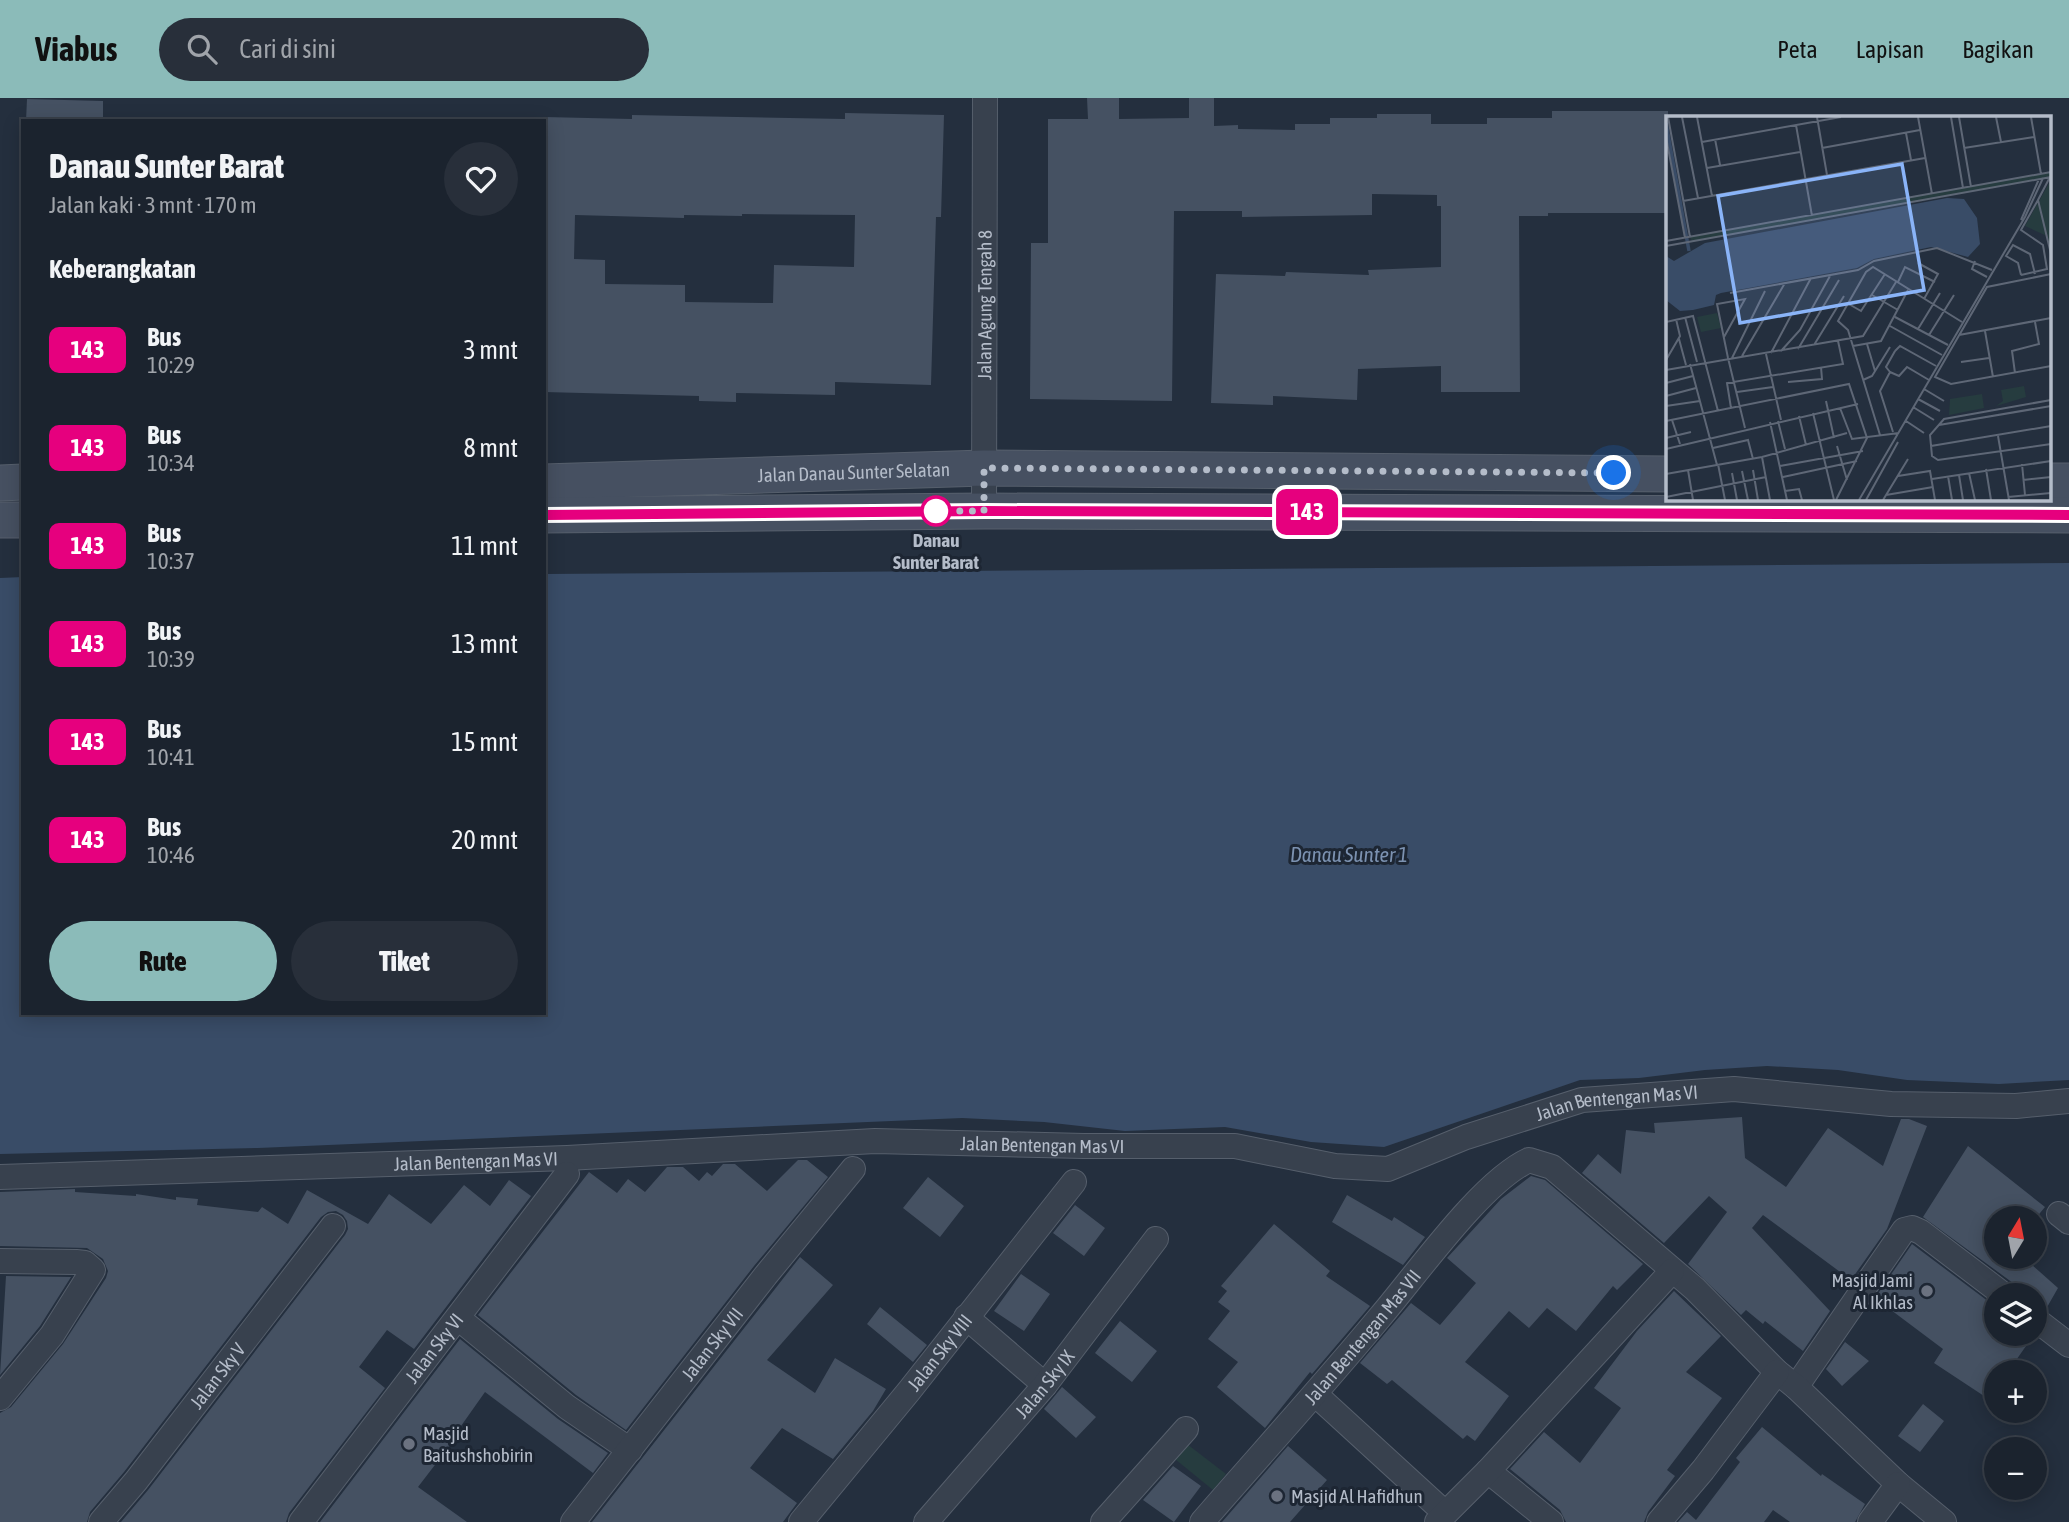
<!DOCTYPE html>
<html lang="id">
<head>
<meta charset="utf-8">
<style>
	:root { --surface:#1b232e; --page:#282f3a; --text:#f1f3f6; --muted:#a0a4aa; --line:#39404a; --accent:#8bbbb9 }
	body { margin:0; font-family:"Asap Condensed",sans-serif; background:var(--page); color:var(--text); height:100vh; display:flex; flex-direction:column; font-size:26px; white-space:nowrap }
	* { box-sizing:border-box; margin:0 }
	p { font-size:23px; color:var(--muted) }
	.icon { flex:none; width:38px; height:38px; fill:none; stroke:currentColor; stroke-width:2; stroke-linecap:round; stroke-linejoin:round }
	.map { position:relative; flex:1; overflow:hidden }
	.sheet { position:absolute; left:21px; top:21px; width:525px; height:896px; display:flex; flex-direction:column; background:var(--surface); border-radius:0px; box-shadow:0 4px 18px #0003,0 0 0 2px var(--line) }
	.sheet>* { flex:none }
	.badge { padding:0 14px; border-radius:10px; font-size:24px; line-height:46px }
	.needle { width:46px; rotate:10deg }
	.buttons { position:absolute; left:1984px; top:1108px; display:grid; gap:14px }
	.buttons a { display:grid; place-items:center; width:63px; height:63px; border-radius:50%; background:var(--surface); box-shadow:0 4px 18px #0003,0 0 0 2px var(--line); font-size:35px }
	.you { position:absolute; width:35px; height:35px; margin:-18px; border:5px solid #fff; border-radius:50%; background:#1a73e8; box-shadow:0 0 0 10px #1a73e833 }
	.map>.badge { position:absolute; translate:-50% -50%; box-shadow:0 0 0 4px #fff }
	h2 { padding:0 28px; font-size:26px; line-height:63px }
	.round { display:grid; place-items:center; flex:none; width:74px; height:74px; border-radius:37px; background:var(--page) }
	.head { display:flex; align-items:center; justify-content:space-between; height:119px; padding:0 28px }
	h1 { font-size:33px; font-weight:800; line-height:52px }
	.primary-button { display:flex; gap:14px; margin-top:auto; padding:14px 28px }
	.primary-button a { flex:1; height:80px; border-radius:42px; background:var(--accent); color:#111; font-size:28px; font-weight:800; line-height:80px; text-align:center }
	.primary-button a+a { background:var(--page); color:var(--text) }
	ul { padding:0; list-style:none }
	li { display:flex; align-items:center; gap:21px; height:98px; padding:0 28px }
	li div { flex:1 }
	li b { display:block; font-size:26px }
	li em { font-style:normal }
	li .badge { min-width:77px; font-weight:700; text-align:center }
	header { display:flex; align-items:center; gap:42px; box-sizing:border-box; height:98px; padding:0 35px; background:var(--accent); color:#111 }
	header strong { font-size:33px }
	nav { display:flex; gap:38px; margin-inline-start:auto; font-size:24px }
	.search { width:490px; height:63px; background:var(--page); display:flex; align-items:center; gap:18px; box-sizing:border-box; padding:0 24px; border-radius:38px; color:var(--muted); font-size:26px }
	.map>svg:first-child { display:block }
	.green { fill:#263c3f }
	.water { fill:#394c67 }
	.building { fill:#455162; fill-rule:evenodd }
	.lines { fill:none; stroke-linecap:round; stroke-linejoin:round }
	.street-casing { stroke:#565f6c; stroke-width:26 }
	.secondary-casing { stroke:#565f6c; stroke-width:37 }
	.street { stroke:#38414e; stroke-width:24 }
	.secondary { stroke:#465061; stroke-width:35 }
	.line-casing { stroke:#fff; stroke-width:16 }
	.line { stroke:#e6007e; stroke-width:10 }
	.walk { stroke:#b4bcc9; stroke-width:7; stroke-dasharray:0 12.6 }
	.stop-dot { fill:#fff; stroke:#e6007e; stroke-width:3.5 }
	.worship-dot { fill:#6b7280; stroke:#1d2633; stroke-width:2.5 }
	.labels { text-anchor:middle; stroke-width:6; stroke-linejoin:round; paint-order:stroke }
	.street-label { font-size:19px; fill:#b4bcc9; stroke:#1d2633 }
	.stop-label { font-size:19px; font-weight:bold; fill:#b4bcc9; stroke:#1d2633 }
	.poi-label { font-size:19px; fill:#b4bcc9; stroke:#1d2633; text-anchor:start }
	.water-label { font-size:21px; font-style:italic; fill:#7c92b1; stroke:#1d2633 }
	.inset-river { fill:none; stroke:#394c67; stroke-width:3.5 }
	.inset-road { fill:none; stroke:#5e6776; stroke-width:2 }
	.view { fill:#8ab4f8; fill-opacity:0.15; stroke:#8ab4f8; stroke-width:3.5 }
	.inset-edge { fill:none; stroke:#b4bcc9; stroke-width:3.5 }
</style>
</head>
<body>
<header>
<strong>Viabus</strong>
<div class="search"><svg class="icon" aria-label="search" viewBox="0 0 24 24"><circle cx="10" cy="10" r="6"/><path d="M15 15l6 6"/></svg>Cari di sini</div>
<nav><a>Peta</a><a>Lapisan</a><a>Bagikan</a></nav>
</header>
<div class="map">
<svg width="2069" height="1424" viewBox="0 0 2069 1424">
	<rect width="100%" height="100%" fill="#242f3e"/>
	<!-- green -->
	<path class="green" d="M1187 1346 1226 1376 1213 1392 1175 1361Z"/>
	<!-- water -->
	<path class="water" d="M2069 465V982L1999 986 1907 982 1838 972 1767 968 1705 972 1639 980 1580 982 1384 1049 1311 1044 1225 1029 1125 1033 1044 1024 962 1020 258 1050 0 1056V480L23 479V915H544V476Z"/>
	<!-- building -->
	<path class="building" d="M1087 0H1119V21L1189 20V0H1214V28L1238 27V31L1295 32V26H1330V20H1377V16H1431V26H1487V20H1552V13H1668V115H1548V118H1519L1520 294H1441V268L1358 271 1357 302 1273 298V307L1211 305 1216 176 1285 178 1286 174 1369 177 1368 172 1441 169V108H1437V97L1372 96V117L1242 119V113H1174L1172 303 1030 301 1031 145H1048V21H1088Z
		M27 1 103 3V23H26Z
		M845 15 944 17 941 119H936L931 287 835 284V297L736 295V304L699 303V298L544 294V19L632 21V17L845 21ZM742 116 855 117 854 169 774 167 773 205 685 204V187L605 186V162L574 161 575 117 684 120V117L742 118Z
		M1742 1019 1745 1060 1786 1089 1828 1030 1883 1068 1901 1021H1909L1927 1028 1887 1131 1851 1182 1763 1117 1752 1130 1830 1213 1803 1253 1765 1223 1763 1226 1746 1212 1741 1217 1688 1166 1727 1114 1709 1098 1664 1145 1582 1075 1598 1056 1621 1076 1626 1032 1655 1035 1654 1025Z
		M1968 1048 2045 1109 2035 1121 1997 1120V1158H2022L2058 1190 2046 1211 2035 1206V1197H2019L2013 1185 1923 1119Z
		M798 1062H807L828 1079 754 1168 626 1332 576 1297 478 1217 589 1074 617 1095 628 1081 645 1094 667 1069H683L699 1083 707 1074 712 1078 723 1066H735L767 1093Z
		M1531 1078 1545 1082 1643 1166 1617 1192 1613 1188 1576 1233 1547 1210 1529 1230 1509 1213 1465 1264 1509 1298 1475 1343 1467 1337 1463 1341 1392 1282 1387 1286 1360 1265 1411 1205 1440 1227 1476 1185 1447 1160 1501 1101Z
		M928 1079 964 1108 940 1139 903 1110Z
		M509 1082 531 1098 414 1251 387 1232 359 1269 385 1290 289 1415 286 1424H121L148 1392 345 1137 348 1131 347 1123 343 1117 336 1113 328 1114 321 1119 124 1374 90 1414 87 1424H0V1315L11 1309 63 1246 106 1180 108 1173 103 1161 87 1150 0 1148V1094L75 1091V1094L136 1098V1096L176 1102V1099L198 1101 197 1107 258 1114 262 1109 288 1126 307 1092 368 1126 389 1096 431 1126 464 1087 490 1108Z
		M1347 1097 1392 1123 1394 1119 1425 1139 1403 1167 1332 1124Z
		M1075 1107 1105 1130 1084 1158 1053 1135Z
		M1274 1126 1330 1173 1326 1178 1370 1208 1312 1276 1310 1274 1265 1330 1217 1289 1238 1264 1208 1241 1230 1213 1218 1204 1227 1193 1221 1188Z
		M1912 1146 1997 1210V1236H2029L2033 1238 2012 1268 2007 1264 2000 1274H1997V1279L1984 1298 1934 1265 1943 1251 1875 1200Z
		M800 1159 833 1187 767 1262 815 1295 835 1260 886 1291 873 1313 833 1361 782 1330 750 1370 797 1405 783 1424H592Z
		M1021 1176 1050 1196 1024 1233 994 1213Z
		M6 1178 71 1179 40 1228 0 1277Z
		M1674 1193 1721 1238 1686 1274 1722 1300 1667 1372 1675 1378 1648 1414 1644 1424H1566L1560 1412 1510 1371 1544 1334 1580 1365 1621 1310 1594 1290 1637 1233Z
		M880 1209 927 1247 913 1264 867 1226Z
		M1120 1223 1157 1253 1132 1284 1095 1255Z
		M460 1241 558 1321 608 1355 593 1375 485 1294 449 1345 451 1346 418 1389 467 1424H320Z
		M1845 1244 1869 1263 1842 1288 1826 1271Z
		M1062 1289 1096 1319 1076 1340 1044 1311Z
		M1923 1306 1944 1323 1920 1354 1898 1338Z
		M1762 1329 1821 1378 1822 1376 1865 1406 1855 1424H1790L1773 1412 1764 1424H1678L1687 1414 1696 1422 1740 1364 1736 1360Z
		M1288 1348 1327 1382 1290 1424H1222Z
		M1173 1368 1201 1388 1174 1424 1143 1402Z"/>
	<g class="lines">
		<defs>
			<g id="street">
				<path id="s1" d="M984 413 985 0"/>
				<path id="s2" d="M0 1079 567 1060 875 1043 1084 1048H1235L1335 1068 1388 1071 1466 1039 1582 1002 1734 991 1891 1006 2016 1008 2069 1003"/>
				<path d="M2059 1116 2069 1124"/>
				<path d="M0 1163 76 1164 85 1165 93 1172 52 1237 0 1300"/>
				<path d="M966 1219 1045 1287"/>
				<path d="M458 1220 567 1309 630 1352"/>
				<path d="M2035 1221 2069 1247"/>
				<path d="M1796 1289 1904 1132 1912 1130 1921 1134 2004 1197"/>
				<path d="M1315 1296 1445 1415"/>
				<path d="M1488 1373 1551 1424"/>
				<path id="s3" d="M101 1424 136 1383 333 1128"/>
				<path id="s4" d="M301 1424 567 1076"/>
				<path id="s5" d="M573 1424 766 1177 853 1071"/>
				<path id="s6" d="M801 1424 909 1293 1074 1084"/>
				<path id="s7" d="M926 1424 1045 1287 1156 1141"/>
				<path d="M1103 1424 1186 1331"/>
				<path id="s8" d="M1202 1424C1261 1356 1322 1289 1380 1219 1417 1176 1481 1084 1529 1062L1552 1069 1695 1191 1777 1274 1796 1289 1898 1386 1944 1424"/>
				<path d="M1437 1424 1488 1373 1672 1173"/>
				<path d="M1659 1424 1703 1372 1777 1274"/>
				<path d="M1870 1424 1898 1386"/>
			</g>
			<g id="secondary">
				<path d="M2050 383H2069"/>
				<path id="s9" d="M544 384 984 370 1668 376"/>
				<path d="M0 385 23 384"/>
				<path d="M544 417 984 413 2069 417"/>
				<path d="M0 422H23"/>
			</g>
		</defs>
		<!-- street casing -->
		<use href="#street" class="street-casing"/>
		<!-- secondary casing -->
		<use href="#secondary" class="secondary-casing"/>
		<!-- street -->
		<use href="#street" class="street"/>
		<!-- secondary -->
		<use href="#secondary" class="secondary"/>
	</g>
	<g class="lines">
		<defs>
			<path id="line" d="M544 417 984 413 2069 417"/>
		</defs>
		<!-- line casing -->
		<use href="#line" class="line-casing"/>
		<!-- line -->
		<use href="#line" class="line"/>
		<!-- walk -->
		<path class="walk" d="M936 413H929H984V370L1614 375"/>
	</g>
	<!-- markers -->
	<circle class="stop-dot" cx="936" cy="413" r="14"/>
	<g class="worship-dot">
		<circle cx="1927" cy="1193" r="7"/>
		<circle cx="409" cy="1346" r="7"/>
		<circle cx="1277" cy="1398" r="7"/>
	</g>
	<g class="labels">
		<!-- street labels -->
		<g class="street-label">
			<text dy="7" stroke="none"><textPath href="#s1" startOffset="206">Jalan Agung Tengah 8</textPath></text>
			<text dy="7" stroke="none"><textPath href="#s9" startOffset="310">Jalan Danau Sunter Selatan</textPath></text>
			<text dy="7" stroke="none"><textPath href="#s2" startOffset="1631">Jalan Bentengan Mas VI</textPath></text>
			<text dy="7" stroke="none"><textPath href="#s2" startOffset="1043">Jalan Bentengan Mas VI</textPath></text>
			<text dy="7" stroke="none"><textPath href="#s2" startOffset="476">Jalan Bentengan Mas VI</textPath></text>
			<text dy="7" stroke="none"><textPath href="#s8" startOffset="245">Jalan Bentengan Mas VII</textPath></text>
			<text dy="7" stroke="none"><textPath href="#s5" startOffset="226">Jalan Sky VII</textPath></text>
			<text dy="7" stroke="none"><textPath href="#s4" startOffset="219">Jalan Sky VI</textPath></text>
			<text dy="7" stroke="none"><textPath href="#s6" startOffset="219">Jalan Sky VIII</textPath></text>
			<text dy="7" stroke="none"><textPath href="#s3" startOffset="187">Jalan Sky V</textPath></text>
			<text dy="7" stroke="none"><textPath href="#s7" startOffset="182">Jalan Sky IX</textPath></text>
		</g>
		<!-- stop labels -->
		<g class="stop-label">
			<text x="936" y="449">Danau<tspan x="936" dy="22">Sunter Barat</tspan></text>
		</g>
		<!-- poi labels -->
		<g class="poi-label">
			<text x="1913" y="1189" text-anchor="end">Masjid Jami<tspan x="1913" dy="22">Al Ikhlas</tspan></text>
			<text x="423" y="1342">Masjid<tspan x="423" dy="22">Baitushshobirin</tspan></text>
			<text x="1291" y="1405">Masjid Al Hafidhun</text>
		</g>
		<!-- water labels -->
		<g class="water-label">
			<text x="1349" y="764">Danau Sunter 1</text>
		</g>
	</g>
	<!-- overview -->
	<g transform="translate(1666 18)">
		<rect width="385" height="385" fill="#242f3e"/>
		<path d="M385 56V61L26 125 24 121ZM385 64V146L381 120 359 110ZM51 197 55 212 35 216 31 201ZM358 270 360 281 330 290 337 285 335 274ZM316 278 318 292 283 299 284 283Z" fill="#263c3f"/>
		<path d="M281 82 298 83 311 102 314 128 302 141 265 131 208 143 191 152 55 177 50 179 48 189 27 194 14 195 0 184V140L8 145 39 127Z" fill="#394c67"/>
		<path class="inset-river" d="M0 7 23 135"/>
		<path class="inset-road" d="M2 1 24 121M16 1 32 82M31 1 46 80M151 1 161 59M252 1 266 78M285 1 297 72M293 1 305 71M330 1 335 26M365 1 375 58M130 9 146 100M240 17 245 44M0 21 19 122M49 23 54 49M36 26 175 1M156 32 254 14M298 32 368 21M41 52 134 36M384 61 372 84 385 138M17 85 259 42M355 104 373 63M0 125 385 56M0 130 385 61M309 145 306 153 321 161M252 147 272 158 258 183M385 158 321 171 269 261 285 268 385 250M355 159 381 153 377 129 355 114 372 84M355 159 352 147 340 140 347 129 364 138 369 158M232 166 239 151 269 166M64 177 192 154 208 145 271 132 326 154M206 179 232 194M181 187 195 195 219 158M19 201 31 246M229 201 282 229M0 206 27 200 52 295M224 210 276 239M252 213 274 177M319 215 327 261M263 219 288 179M293 219 385 202M58 221 79 183 51 188 62 242 79 312M13 223 20 249M201 228 209 255M148 229 178 180M187 230 215 225 242 174M132 233 173 164M115 235 134 214 164 160M229 235 234 230 270 250M105 237 145 162M100 238 115 304M76 240 119 167M66 242 99 175M0 244 14 220 10 203M295 246 323 242M24 248 51 349M0 254 197 220 230 166M224 256 214 275 227 316M224 256 233 260 241 251 263 264M224 256 220 251 229 235M349 257 346 235 373 228 369 206M197 264 206 260 224 231M122 266 156 263 155 251M0 267 27 260M258 273 278 285M71 276 107 271M0 280 30 272M252 283 274 295M385 284 278 303 264 319 266 340 272 344 385 328M160 285 168 322M0 290 34 285M247 291 268 304M65 292 61 267 177 248 172 225M174 292 186 323 233 317M147 297 168 384M133 300 140 329M6 304 14 328M0 305 183 268 201 322 170 384M112 305 119 333M240 305 258 317M104 306 121 384M273 309 385 290M214 319 182 214 172 205 200 156 207 151 296 206M332 320 343 384M0 322 25 316M171 330 181 364M265 330 385 310M47 332 82 324 87 343M0 333 192 288M96 341 104 384M52 348 59 384M356 348 359 379M114 350 197 335M320 353 325 384M22 354 27 384M87 354 92 384M76 355 82 384M66 357 71 384M303 357 309 384M0 358 96 341 181 317M293 359 297 384M232 360 264 355 269 384M282 360 286 384M117 361 191 345M266 363 385 345M357 364 385 361M119 375 133 373 136 384M220 379 267 371M0 381 100 361M342 381 385 377M193 384 359 101 377 62M200 384 232 326M217 384 242 343"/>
		<path class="view" d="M236 48 258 174 74 207 52 80Z"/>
		<rect width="385" height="385" class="inset-edge"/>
	</g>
</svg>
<div class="buttons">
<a><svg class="needle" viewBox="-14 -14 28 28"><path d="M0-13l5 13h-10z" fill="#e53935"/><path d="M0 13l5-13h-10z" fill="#a0a4aa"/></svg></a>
<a><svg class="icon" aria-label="layers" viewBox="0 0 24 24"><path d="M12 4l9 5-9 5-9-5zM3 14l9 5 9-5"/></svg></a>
<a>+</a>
<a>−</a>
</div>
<div class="you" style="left:1614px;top:375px"></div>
<b class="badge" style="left:1307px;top:414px;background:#e6007e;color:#fff">143</b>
<section class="sheet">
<div class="head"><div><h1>Danau Sunter Barat</h1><p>Jalan kaki · 3 mnt · 170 m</p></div><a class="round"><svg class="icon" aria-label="heart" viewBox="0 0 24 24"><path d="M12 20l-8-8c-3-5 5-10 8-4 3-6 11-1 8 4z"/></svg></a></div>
<h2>Keberangkatan</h2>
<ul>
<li><span class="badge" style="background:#e6007e;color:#fff">143</span><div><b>Bus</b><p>10:29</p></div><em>3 mnt</em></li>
<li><span class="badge" style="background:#e6007e;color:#fff">143</span><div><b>Bus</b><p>10:34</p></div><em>8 mnt</em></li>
<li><span class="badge" style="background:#e6007e;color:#fff">143</span><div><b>Bus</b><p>10:37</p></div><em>11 mnt</em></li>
<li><span class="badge" style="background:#e6007e;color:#fff">143</span><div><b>Bus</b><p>10:39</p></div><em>13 mnt</em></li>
<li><span class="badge" style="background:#e6007e;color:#fff">143</span><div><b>Bus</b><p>10:41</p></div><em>15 mnt</em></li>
<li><span class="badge" style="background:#e6007e;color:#fff">143</span><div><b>Bus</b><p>10:46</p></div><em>20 mnt</em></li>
</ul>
<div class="primary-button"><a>Rute</a><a>Tiket</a></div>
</section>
</div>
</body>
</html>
